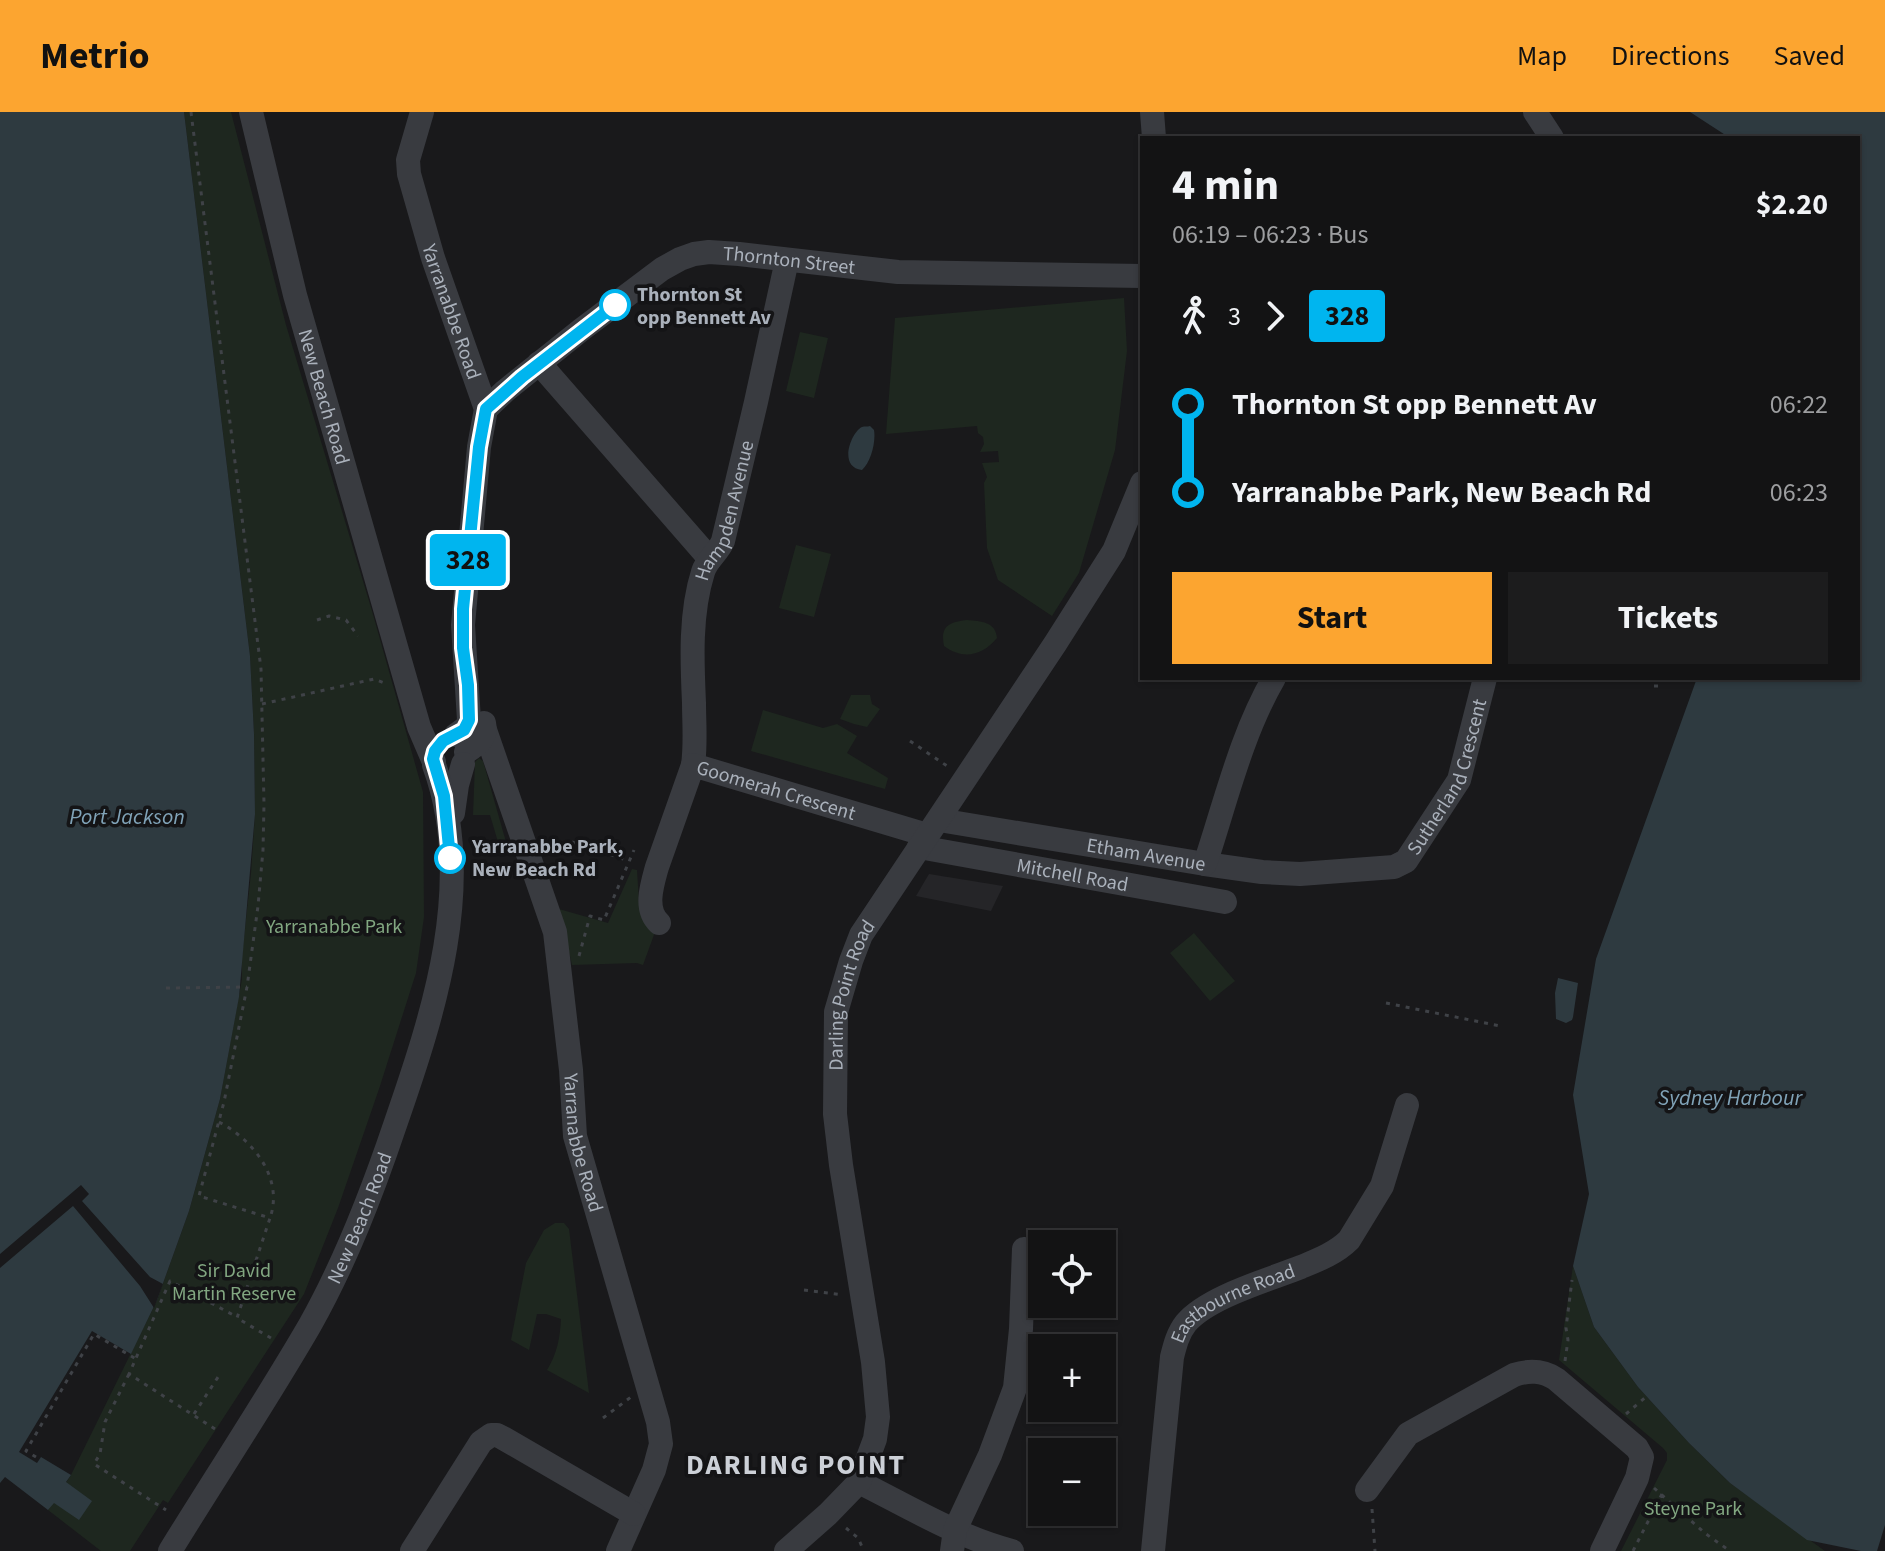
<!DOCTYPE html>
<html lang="en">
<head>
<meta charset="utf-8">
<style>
	:root { --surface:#131314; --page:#1c1c1d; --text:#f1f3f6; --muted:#9d9ea0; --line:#323234; --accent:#fca530 }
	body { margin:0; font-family:"Source Sans 3",sans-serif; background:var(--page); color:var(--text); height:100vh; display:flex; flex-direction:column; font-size:30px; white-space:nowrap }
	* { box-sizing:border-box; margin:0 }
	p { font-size:26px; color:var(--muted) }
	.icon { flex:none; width:44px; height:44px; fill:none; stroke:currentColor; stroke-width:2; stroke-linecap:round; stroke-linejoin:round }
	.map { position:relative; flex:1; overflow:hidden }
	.sheet { position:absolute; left:1140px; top:24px; width:720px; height:544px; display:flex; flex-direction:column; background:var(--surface); border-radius:0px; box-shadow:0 2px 6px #0004,0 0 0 2px var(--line) }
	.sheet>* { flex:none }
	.badge { padding:0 16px; border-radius:6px; font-size:28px; line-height:52px }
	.controls { position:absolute; left:1028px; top:1118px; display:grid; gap:16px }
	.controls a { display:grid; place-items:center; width:88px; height:88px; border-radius:0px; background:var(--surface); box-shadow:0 2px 6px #0004,0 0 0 2px var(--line); font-size:40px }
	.map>.badge { position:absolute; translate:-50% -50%; box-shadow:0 0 0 4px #fff }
	.legs { display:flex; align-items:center; gap:12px; height:88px; padding:0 32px; font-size:26px }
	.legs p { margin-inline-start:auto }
	.overview { display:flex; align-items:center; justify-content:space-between; height:136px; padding:0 32px }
	h1 { font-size:44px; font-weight:700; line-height:60px }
	.action { display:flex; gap:16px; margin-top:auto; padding:16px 32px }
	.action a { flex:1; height:92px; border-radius:0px; background:var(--accent); color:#111; font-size:32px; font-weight:700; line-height:92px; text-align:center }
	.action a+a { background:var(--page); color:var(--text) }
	ul { padding:0 32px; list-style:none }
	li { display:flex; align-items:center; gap:28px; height:88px; font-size:30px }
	li i { display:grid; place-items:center; width:12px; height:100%; margin:0 10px; background:currentColor }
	li i::after { content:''; width:20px; height:20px; margin:-10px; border:6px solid; border-radius:50%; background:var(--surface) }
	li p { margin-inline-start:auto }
	li:first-child i { background:linear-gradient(#0000 50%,currentColor 0) }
	li:last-child i { background:linear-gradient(currentColor 50%,#0000 0) }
	header { display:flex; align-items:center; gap:48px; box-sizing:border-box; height:112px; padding:0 40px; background:var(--accent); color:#111 }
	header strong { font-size:38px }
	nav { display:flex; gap:44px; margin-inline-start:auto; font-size:28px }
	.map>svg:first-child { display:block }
	.built { fill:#252528 }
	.green { fill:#1e271f }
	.water { fill:#2e3a40 }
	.pier { fill:#19191b }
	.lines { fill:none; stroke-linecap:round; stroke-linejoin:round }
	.path { stroke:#3f4247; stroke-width:3; stroke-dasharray:4 6; stroke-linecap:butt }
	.minor { stroke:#393b40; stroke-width:24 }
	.line-1-casing { stroke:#fff; stroke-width:18 }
	.line-1 { stroke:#00b5ef; stroke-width:12 }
	.stop-1-dot { fill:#fff; stroke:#00b5ef; stroke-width:4 }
	.labels { text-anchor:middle; stroke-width:7; stroke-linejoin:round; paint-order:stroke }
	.street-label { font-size:20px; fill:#aab1bb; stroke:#141416 }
	.stop-label { font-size:20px; font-weight:bold; fill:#aab1bb; stroke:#141416; text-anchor:start }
	.park-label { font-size:20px; fill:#82a781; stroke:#141416 }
	.water-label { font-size:22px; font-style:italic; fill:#80a3b8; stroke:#141416 }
	.district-label { font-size:28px; font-weight:bold; letter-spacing:2px; fill:#ccd0d7; stroke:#141416 }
</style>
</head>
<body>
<header>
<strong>Metrio</strong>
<nav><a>Map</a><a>Directions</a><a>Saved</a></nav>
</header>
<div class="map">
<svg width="1885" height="1439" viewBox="0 0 1885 1439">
	<rect width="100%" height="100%" fill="#19191b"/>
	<!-- built -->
	<path class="built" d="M929 762 1003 774 991 799 916 784Z"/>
	<!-- green -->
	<path class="green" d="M184 0H231L286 213 372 499 423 680 424 805 416 861 379 977 338 1096 304 1182 168 1391 163 1388 130 1439H101L48 1398 71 1363 157 1188 189 1099 220 987 242 867V844L251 761 255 702 254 622 250 544Z
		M1124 186 1127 239 1115 338 1079 461 1052 504 998 468 987 436 984 371 987 365 982 351 999 350 998 339 980 340 984 332 983 325 978 321 977 314 886 322 895 206Z
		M800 220 828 226 814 286 786 279Z
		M796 433 831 442 814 505 779 496Z
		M967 508C981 509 996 510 997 526 982 544 963 548 944 534 940 514 949 510 967 508Z
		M851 583H870L872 592 880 597 867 615 854 612 840 607Z
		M763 598 823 616 837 612 857 624 847 641 888 666 885 677 751 639Z
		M479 646 483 649 506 730H498L490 703H473L475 650Z
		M632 757 637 758 639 790 655 820 643 853 637 851 572 853 559 797 608 811Z
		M1194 821 1235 869 1210 889 1170 841Z
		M555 1111H564L569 1117 589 1281 547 1258C557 1242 560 1226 561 1207L546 1202H537L529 1238 511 1228 526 1151 544 1118Z
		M1573 1154 1594 1215 1638 1275 1689 1331 1730 1371 1825 1439H1621L1667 1348V1341L1663 1336 1559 1248Z"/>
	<!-- water -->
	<path class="water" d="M0 0H184L250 544 254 622 255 702 239 885 220 987 189 1099 157 1188 131 1242 92 1219 19 1340 37 1351 41 1345 71 1363 66 1370 92 1389 79 1408 54 1391 48 1398 5 1365 0 1371Z
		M1690 0H1885V1413L1877 1439H1861L1807 1428 1730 1371 1689 1331 1638 1275 1594 1215 1573 1154 1589 1082 1573 983 1596 847 1697 566H1858V26H1730Z
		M870 314 874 318C876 330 871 350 862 358 837 355 852 319 862 315 865 314 867 315 870 314Z
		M1558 866 1578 871 1573 905 1572 908 1566 911 1556 907 1555 881Z"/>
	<!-- pier -->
	<path class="pier" d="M81 1073 89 1082 82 1089 150 1165 163 1172 154 1196 140 1174 73 1094 0 1156V1142Z"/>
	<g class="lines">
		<!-- path -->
		<path class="path" d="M191 0 261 557 264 692 263 738 258 794 247 875 224 990 199 1084 270 1106 237 1206 276 1229
			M317 508 329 504 346 508 358 524
			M1654 574H1658
			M262 592 374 567 387 572
			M910 629 950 656
			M572 730 629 749
			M579 844 590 804 604 808 634 738
			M166 876 247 875
			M1386 891 1500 914
			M219 1010C253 1028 284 1066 270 1106
			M804 1178 843 1183
			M1565 1249 1568 1228 1566 1216 1572 1168
			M129 1262 105 1310 100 1342 94 1352 166 1398
			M194 1302 220 1262
			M1626 1302 1647 1284
			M603 1306 631 1285
			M215 1317 129 1262 170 1169 237 1205
			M36 1345 26 1339 94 1222 136 1247
			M1654 1376 1706 1422 1730 1439
			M1372 1397 1375 1439
			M846 1416 858 1426 864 1439
			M1633 1439 1662 1382"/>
		<!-- minor -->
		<g class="minor">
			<path id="s1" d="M251 0 295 183 419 615 434 650"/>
			<path id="s2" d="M422 0 408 48 409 62 433 146 486 297 479 335 463 513 469 608 467 615 456 623"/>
			<path d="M1152 0 1154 26"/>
			<path d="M1535 0 1552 26"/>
			<path d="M539 251 710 447"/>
			<path id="s3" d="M486 297 505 279 581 218 662 157 680 147 694 142 709 140 739 142 898 160 1142 164"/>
			<path id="s4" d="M464 618 473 616 485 618 555 820 571 958 575 1024 658 1310 661 1332 654 1358 618 1439"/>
			<path d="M466 640C478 632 487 626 484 611"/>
			<path id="s5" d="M693 653C696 632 694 611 694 591 692 548 690 501 703 460 707 447 718 441 723 429L756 290 787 148"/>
			<path d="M453 701 457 673 463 652"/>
			<path id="s6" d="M939 708 1205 752 1262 760 1300 762 1394 755 1406 749 1459 668 1485 566"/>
			<path id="s7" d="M919 735 1225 790"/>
			<path d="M1205 752C1226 689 1241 623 1274 566"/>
			<path id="s8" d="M659 811C644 797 652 773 657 755L693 653 927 723"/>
			<path d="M859 1370C909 1395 958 1425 1012 1439"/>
			<path d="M1367 1378 1408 1322 1514 1263C1529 1258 1542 1258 1556 1267L1637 1336 1642 1345 1637 1366 1602 1439"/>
			<path id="s9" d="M170 1439C216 1364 266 1289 310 1213 346 1149 372 1081 395 1013 434 901 477 770 434 653"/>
			<path d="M412 1439 481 1330 491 1323H497L503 1326 634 1402"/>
			<path id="s10" d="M786 1439 828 1402 859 1370 875 1327 878 1305 873 1250 841 1053 835 1002 836 900 851 849 861 823 1055 532 1114 439 1142 371"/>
			<path d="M952 1439 955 1418 990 1343 1015 1276 1021 1217 1024 1137"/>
			<path id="s11" d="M1153 1439 1172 1245C1175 1233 1178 1221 1186 1211 1208 1185 1268 1168 1301 1155 1318 1148 1336 1141 1349 1128L1382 1074 1407 993"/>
		</g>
	</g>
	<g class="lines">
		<defs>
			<path id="line-1" d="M450 746 444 684 433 647 435 639 443 629 464 618 469 608 468 573 463 536V497L479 335 486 297 522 265 615 193"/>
		</defs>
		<!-- line-1 casing -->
		<use href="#line-1" class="line-1-casing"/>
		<!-- line-1 -->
		<use href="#line-1" class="line-1"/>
	</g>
	<!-- markers -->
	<g class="stop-1-dot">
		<circle cx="615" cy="193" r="14"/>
		<circle cx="450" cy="746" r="14"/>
	</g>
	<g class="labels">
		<!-- street labels -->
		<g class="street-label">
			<text dy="7" stroke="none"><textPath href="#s3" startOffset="356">Thornton Street</textPath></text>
			<text dy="7" stroke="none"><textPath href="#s2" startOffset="208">Yarranabbe Road</textPath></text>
			<text dy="7" stroke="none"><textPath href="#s1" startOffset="294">New Beach Road</textPath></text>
			<text dy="7" stroke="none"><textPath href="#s5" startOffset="260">Hampden Avenue</textPath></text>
			<text dy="7" stroke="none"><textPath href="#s6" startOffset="568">Sutherland Crescent</textPath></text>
			<text dy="7" stroke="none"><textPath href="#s8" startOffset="254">Goomerah Crescent</textPath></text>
			<text dy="7" stroke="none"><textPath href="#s6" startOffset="210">Etham Avenue</textPath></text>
			<text dy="7" stroke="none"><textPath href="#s7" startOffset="156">Mitchell Road</textPath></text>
			<text dy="7" stroke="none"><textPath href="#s10" startOffset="596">Darling Point Road</textPath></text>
			<text dy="7" stroke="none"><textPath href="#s4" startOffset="448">Yarranabbe Road</textPath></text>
			<text dy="7" stroke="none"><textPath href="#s9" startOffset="384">New Beach Road</textPath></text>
			<text dy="7" stroke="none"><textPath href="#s11" startOffset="282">Eastbourne Road</textPath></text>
		</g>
		<!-- stop labels -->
		<g class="stop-label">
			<text x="637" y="189">Thornton St<tspan x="637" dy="23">opp Bennett Av</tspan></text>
			<text x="472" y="741">Yarranabbe Park,<tspan x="472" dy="23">New Beach Rd</tspan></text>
		</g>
		<!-- park labels -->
		<g class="park-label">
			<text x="334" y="821">Yarranabbe Park</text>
			<text x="234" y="1165">Sir David<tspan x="234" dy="23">Martin Reserve</tspan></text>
			<text x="1693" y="1403">Steyne Park</text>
		</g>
		<!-- water labels -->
		<g class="water-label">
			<text x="127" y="712">Port Jackson</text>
			<text x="1730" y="993">Sydney Harbour</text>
		</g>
		<!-- district labels -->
		<g class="district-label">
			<text x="796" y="1362">DARLING POINT</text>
		</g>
	</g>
</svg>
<div class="controls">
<a><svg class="icon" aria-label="locate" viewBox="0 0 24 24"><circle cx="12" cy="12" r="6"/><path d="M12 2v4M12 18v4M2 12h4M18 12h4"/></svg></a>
<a>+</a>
<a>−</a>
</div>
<b class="badge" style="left:468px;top:448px;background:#00b5ef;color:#111">328</b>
<section class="sheet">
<div class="overview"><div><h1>4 min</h1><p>06:19 – 06:23 · Bus</p></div><b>$2.20</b></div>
<div class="legs"><svg class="icon" aria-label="walk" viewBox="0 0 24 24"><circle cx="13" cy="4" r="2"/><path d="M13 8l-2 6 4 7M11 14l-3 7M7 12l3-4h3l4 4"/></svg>3<svg class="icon" aria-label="forward" viewBox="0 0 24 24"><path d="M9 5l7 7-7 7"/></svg><b class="badge" style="background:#00b5ef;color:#111">328</b></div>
<ul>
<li><i style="color:#00b5ef"></i><b>Thornton St opp Bennett Av</b><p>06:22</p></li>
<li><i style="color:#00b5ef"></i><b>Yarranabbe Park, New Beach Rd</b><p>06:23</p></li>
</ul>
<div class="action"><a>Start</a><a>Tickets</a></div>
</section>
</div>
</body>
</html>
